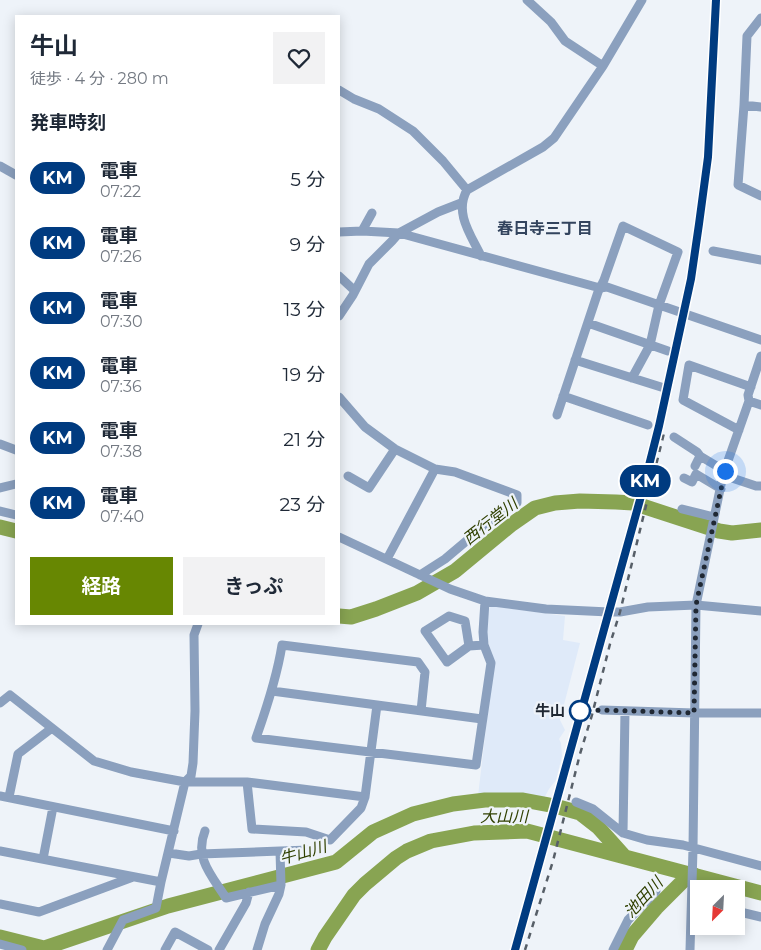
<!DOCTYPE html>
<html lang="ja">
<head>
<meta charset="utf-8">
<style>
	:root { --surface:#fff; --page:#f2f2f3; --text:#1f2937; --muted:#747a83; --accent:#678702 }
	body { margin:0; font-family:Montserrat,"Noto Sans JP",sans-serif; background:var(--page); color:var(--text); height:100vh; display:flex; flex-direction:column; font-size:19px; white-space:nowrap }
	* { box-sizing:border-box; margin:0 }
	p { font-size:16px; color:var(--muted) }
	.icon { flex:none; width:28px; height:28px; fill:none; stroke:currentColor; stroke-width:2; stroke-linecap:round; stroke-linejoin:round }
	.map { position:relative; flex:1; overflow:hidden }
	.sheet { position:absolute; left:15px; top:15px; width:325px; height:610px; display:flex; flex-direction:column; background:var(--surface); border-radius:0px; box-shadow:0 2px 12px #0003 }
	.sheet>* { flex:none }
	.badge { padding:0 10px; border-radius:16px; font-size:18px; line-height:32px }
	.needle { width:32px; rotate:204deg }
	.fabs { position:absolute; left:690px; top:880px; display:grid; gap:10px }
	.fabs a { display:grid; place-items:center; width:55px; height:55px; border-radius:0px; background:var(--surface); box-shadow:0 2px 12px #0003; font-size:25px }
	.you { position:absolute; width:25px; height:25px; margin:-12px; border:4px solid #fff; border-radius:50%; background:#1a73e8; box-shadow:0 0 0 8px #1a73e833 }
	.map>.badge { position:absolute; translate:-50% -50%; box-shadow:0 0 0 2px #fff }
	h2 { padding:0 15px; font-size:19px; line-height:45px }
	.round { display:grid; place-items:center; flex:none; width:52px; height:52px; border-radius:0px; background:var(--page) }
	.summary { display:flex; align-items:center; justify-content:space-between; height:85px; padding:0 15px }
	h1 { font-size:24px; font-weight:700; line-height:38px }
	.cta { display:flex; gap:10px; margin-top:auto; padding:10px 15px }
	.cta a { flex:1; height:58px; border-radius:0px; background:var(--accent); color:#fff; font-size:20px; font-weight:700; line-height:58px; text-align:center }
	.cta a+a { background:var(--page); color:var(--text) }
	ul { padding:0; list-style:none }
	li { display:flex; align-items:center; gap:15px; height:65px; padding:0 15px }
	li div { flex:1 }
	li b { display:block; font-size:19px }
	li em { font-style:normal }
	li .badge { min-width:55px; font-weight:700; text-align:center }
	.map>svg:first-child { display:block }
	.built { fill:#dfeaf9 }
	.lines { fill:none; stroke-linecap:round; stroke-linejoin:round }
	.river { stroke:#88a452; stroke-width:15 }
	.minor { stroke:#8ba0be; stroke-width:9 }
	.rail { stroke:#575f68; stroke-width:2.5; stroke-dasharray:6 6; stroke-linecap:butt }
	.line-casing { stroke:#fff; stroke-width:11 }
	.line { stroke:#003b80; stroke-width:8 }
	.walk { stroke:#202833; stroke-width:5; stroke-dasharray:0 9 }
	.stop-dot { fill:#fff; stroke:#003b80; stroke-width:2.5 }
	.labels { text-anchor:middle; stroke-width:4.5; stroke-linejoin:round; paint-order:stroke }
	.stop-label { font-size:15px; font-weight:bold; fill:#202833; stroke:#eef3f9; text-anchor:end }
	.neighbourhood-label { font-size:16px; font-weight:bold; fill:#33445e; stroke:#eef3f9 }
	.water-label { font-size:16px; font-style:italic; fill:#304001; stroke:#eef3f9 }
</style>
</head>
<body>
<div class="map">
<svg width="761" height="950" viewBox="0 0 761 950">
	<rect width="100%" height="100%" fill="#eef3f9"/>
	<!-- built -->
	<path class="built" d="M492 606 565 616 563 640 580 643 560 720 565 730 559 739 561 743 562 756 556 780 549 789 543 800 524 796H478L494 660 485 633 488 609Z"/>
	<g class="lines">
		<!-- river -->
		<path class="river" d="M0 527 16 531
			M339 616 351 617 376 609 417 593 455 571 512 524 535 508 555 503 580 501 616 502 633 503 719 531 732 533 761 530
			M0 937 44 948 168 906 336 862 373 832 413 814 453 804 485 800H523L555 806 580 813 598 827 624 856
			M318 950 325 937 354 895 365 884 396 858 407 851 431 841 474 833 527 831 761 893
			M625 950 632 936 656 908 683 881 695 875"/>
		<!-- minor -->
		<path class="minor" d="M527 0 551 22 565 41 603 66
			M761 18 747 36 744 105 738 185 761 196
			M339 90 354 99 379 109 413 131 443 161 467 190
			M744 105 761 107
			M0 166 16 175
			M362 231 372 213
			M339 232 362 231 399 233 600 288 607 287 761 340
			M713 251 761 260
			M481 256C471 235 454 213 467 190L543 147 554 138 603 66 642 0
			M339 276 355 291
			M339 316 353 295 369 264 392 241 399 233 438 212 461 203
			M588 323 668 351
			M575 360 661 387
			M563 396 648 425
			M339 397 365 427 395 449 435 469 455 472 517 495V503L496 516 445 559 420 575
			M749 401 761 405
			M557 415 598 292 604 280 623 226 678 252 659 305 650 345 632 378
			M739 430 683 400 689 365 751 387
			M674 437 697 452 700 456 725 471
			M0 444 16 450
			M695 466 700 456
			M723 475 756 486H761
			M348 476 369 488 395 449
			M684 478 692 482 696 474 721 489
			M0 488 16 484
			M682 509 714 517
			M0 511 16 515
			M339 537 450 589 485 601 546 609 609 612H620L648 607 696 605 761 611
			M387 559 435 469
			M469 646 447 662 425 631 449 616 465 621 469 646 484 645
			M272 691 482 719
			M0 703 10 695 94 761 131 772 185 782H247L365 797
			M602 710 694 713H761
			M421 711 425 672 418 662 282 645C277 677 267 707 256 738L476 765 491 663 484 645 483 632 485 601
			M247 782 252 829 306 832 330 840 361 808 365 797 377 705
			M0 796 174 831
			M9 797 18 754 52 728
			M576 802 593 809 623 833 647 840 683 845 761 866
			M205 831C194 858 212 876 226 898L281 885
			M623 833 625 711
			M0 851 161 882
			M280 851 310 850
			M169 853 189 856 201 854 280 851 281 885 279 894 265 924 257 950
			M43 859 53 807
			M0 904 39 912 133 877
			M736 911 761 917
			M0 944 22 950
			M107 950 123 920 156 908 161 882 185 782 191 776 193 763 195 711 194 635 198 624
			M165 950 175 932 208 950
			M219 950 246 903 249 892
			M613 950 628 920 656 891
			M690 950 693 849 696 605 723 475 749 401 748 395 761 356"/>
		<!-- rail -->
		<path class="rail" d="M515 950C538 870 558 789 581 709 614 595 647 480 672 364 682 318 693 271 699 224 710 150 712 75 716 0
			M525 950 553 861 580 754 592 715 610 644 620 612 641 526 664 433"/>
	</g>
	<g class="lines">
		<defs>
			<path id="line" d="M515 950 643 489 659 426 691 279 699 224 708 157 716 0"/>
		</defs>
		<!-- line casing -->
		<use href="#line" class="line-casing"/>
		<!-- line -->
		<use href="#line" class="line"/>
		<!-- walk -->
		<path class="walk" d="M580 711 602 710 694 713 696 605 725 471"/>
	</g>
	<!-- markers -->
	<circle class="stop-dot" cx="580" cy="711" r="10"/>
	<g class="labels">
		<!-- stop labels -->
		<g class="stop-label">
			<text x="565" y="716">牛山</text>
		</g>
		<!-- neighbourhood labels -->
		<g class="neighbourhood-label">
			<text x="545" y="234">春日寺三丁目</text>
		</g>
		<!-- water labels -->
		<g class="water-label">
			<text transform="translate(490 521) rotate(-38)" y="6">西行堂川</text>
			<text x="504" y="822">大山川</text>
			<text transform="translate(303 852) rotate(-16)" y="6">牛山川</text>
			<text transform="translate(643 897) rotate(-47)" y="6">池田川</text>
		</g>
	</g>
</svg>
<div class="fabs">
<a><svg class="needle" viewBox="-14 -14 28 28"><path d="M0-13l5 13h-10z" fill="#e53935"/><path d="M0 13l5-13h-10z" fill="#747a83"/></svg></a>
</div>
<div class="you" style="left:725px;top:471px"></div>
<b class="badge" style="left:645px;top:481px;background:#003b80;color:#fff">KM</b>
<section class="sheet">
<div class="summary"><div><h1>牛山</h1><p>徒歩 · 4 分 · 280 m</p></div><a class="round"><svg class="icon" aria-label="heart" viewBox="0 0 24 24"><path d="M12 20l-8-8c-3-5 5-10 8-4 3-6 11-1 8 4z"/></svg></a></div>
<h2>発車時刻</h2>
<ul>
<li><span class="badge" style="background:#003b80;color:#fff">KM</span><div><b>電車</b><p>07:22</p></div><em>5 分</em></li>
<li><span class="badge" style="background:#003b80;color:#fff">KM</span><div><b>電車</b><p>07:26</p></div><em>9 分</em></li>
<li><span class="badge" style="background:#003b80;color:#fff">KM</span><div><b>電車</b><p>07:30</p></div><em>13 分</em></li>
<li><span class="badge" style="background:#003b80;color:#fff">KM</span><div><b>電車</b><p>07:36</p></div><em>19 分</em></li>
<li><span class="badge" style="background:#003b80;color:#fff">KM</span><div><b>電車</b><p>07:38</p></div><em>21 分</em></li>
<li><span class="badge" style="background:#003b80;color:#fff">KM</span><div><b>電車</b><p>07:40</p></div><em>23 分</em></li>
</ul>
<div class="cta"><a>経路</a><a>きっぷ</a></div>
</section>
</div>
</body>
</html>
